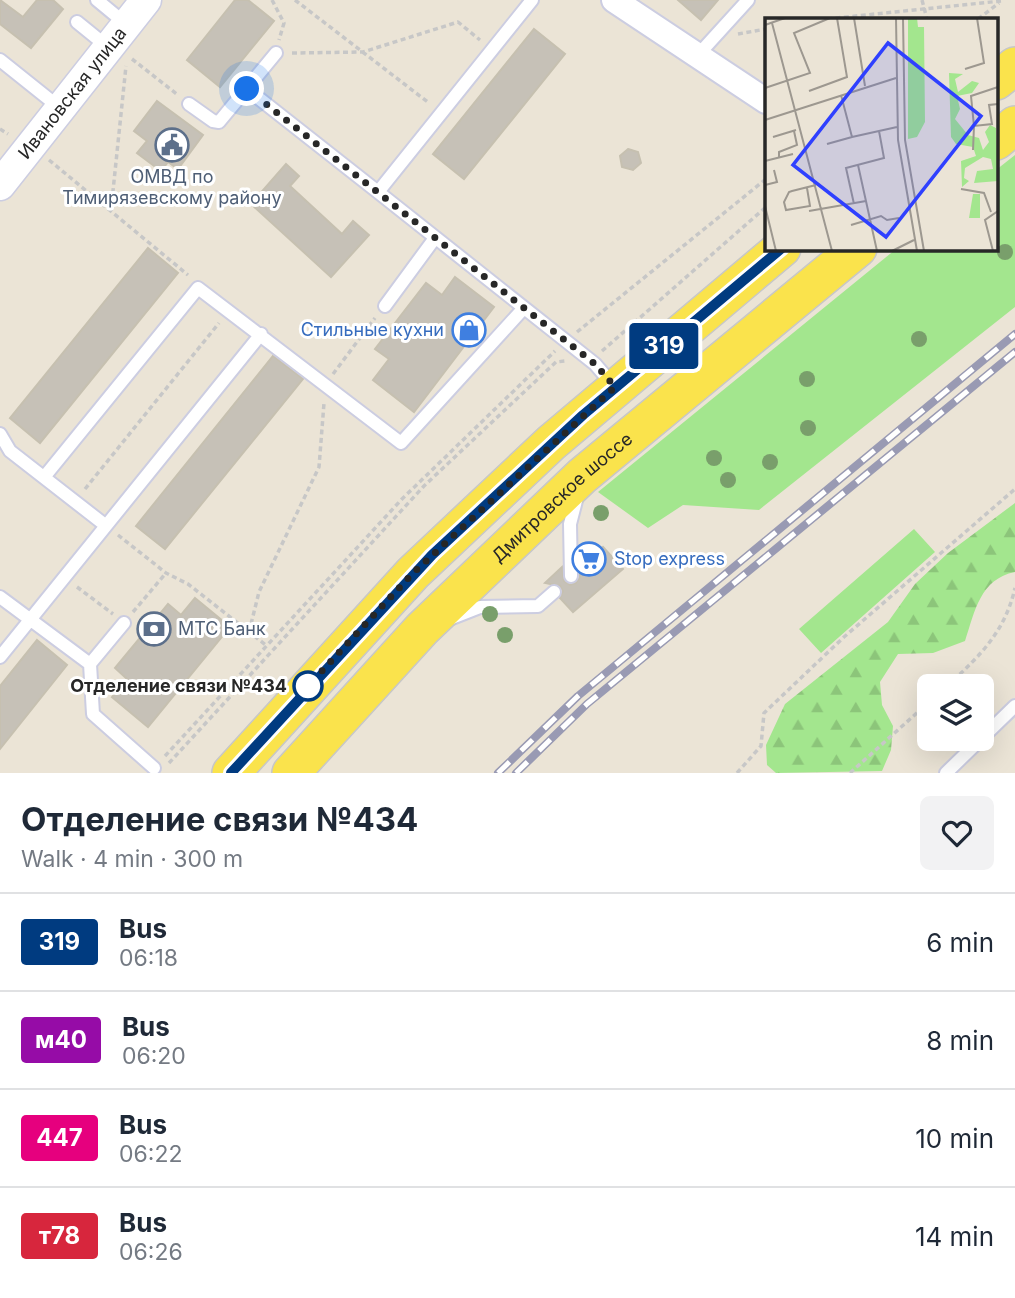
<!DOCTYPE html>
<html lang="en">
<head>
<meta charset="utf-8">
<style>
	:root { --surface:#fff; --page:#f2f2f3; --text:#1f2937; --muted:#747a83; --line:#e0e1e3 }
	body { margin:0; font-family:Inter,sans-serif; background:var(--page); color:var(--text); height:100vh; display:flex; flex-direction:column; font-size:26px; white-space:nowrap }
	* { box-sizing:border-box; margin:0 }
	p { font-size:23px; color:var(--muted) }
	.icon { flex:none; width:38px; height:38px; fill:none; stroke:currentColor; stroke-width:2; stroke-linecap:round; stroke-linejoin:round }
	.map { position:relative; height:773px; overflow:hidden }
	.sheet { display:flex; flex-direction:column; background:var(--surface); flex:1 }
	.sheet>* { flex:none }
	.badge { padding:0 14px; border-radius:5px; font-size:24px; line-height:46px }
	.tools { position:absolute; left:917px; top:674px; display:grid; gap:14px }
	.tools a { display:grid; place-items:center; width:77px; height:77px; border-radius:10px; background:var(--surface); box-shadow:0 7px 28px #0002; font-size:35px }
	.you { position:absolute; width:35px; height:35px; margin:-18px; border:5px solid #fff; border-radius:50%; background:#1a73e8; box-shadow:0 0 0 10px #1a73e833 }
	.map>.badge { position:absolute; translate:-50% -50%; box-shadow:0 0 0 4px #fff }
	.round { display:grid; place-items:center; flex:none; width:74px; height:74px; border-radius:10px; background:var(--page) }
	.overview { display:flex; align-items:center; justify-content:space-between; height:119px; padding:0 21px }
	h1 { font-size:33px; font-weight:700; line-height:52px }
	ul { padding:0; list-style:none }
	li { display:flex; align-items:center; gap:21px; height:98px; padding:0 21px; border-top:2px solid var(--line) }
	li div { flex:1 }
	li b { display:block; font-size:26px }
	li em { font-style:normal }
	li .badge { min-width:77px; font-weight:700; text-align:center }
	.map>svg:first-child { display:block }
	.grass { fill:#a3e68e }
	.forest { fill:url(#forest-firs) }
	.building { fill:#c6c1b7; stroke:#c6c0b0; stroke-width:2 }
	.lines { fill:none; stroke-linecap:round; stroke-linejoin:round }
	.service-casing { stroke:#cccde1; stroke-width:16 }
	.minor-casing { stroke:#cccde1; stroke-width:28 }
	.tertiary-casing { stroke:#cccde1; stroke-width:33 }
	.primary-casing { stroke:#c7c7c7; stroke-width:40 }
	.path { stroke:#c7c7c7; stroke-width:3.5; stroke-dasharray:5 3.5; stroke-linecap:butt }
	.service { stroke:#fff; stroke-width:12 }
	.minor { stroke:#fff; stroke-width:24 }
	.tertiary { stroke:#fff; stroke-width:30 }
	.primary { stroke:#fae34c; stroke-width:37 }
	.rail-casing { stroke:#999ab3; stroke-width:8 }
	.rail { stroke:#fff; stroke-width:5; stroke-dasharray:16; stroke-linecap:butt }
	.tree { fill:#799f6b }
	.line-casing { stroke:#fff; stroke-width:16 }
	.line { stroke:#003b80; stroke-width:10 }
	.walk { stroke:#272727; stroke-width:7; stroke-dasharray:0 12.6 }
	.stop-dot { fill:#fff; stroke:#003b80; stroke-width:3.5 }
	.labels { text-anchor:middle; stroke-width:6; stroke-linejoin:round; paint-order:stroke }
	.street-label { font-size:18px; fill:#272727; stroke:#fff }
	.service-label { font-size:18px; fill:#4e5e75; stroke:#fff }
	.shop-label { font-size:18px; fill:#366cbe; stroke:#fff; text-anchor:end }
	.stop-label { font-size:18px; font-weight:bold; fill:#272727; stroke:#fff; text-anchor:end }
	.inset-road { fill:none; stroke:#9d9890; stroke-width:2 }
	.view { fill:#2f40ff; fill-opacity:0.15; stroke:#2f40ff; stroke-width:3.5 }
	.inset-edge { fill:none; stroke:#272727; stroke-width:3.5 }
</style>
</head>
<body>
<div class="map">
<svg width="1015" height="773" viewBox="0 0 1015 773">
	<defs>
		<pattern id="forest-firs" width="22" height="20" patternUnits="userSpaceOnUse" patternTransform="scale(1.75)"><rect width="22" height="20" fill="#a3e68e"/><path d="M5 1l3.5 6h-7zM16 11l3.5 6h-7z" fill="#8cc57a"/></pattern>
	</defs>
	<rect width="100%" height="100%" fill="#ebe4d6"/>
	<!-- grass -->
	<path class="grass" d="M1015 155V307L759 510 683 505 648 528 598 492 896 249 996 248V170Z
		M914 529 935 552 821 653 799 629Z"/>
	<!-- forest -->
	<path class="forest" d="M1015 503V572C980 579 975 611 965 641L933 653 898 654 880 682 882 705 893 726 891 750 882 771 776 773 767 765 766 745 785 704 888 622 915 584 948 553Z"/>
	<!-- building -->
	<path class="building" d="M0 0 23 17 37 0H53L63 9 31 48 0 24Z
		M235 0H248L274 21 220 87 187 60Z
		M678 0H718L701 20Z
		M534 29 565 54 464 179 433 154Z
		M157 101 203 135 178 169 168 162 161 171 137 153 147 141 134 131Z
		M628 149 638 152 641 163 633 170 622 167 620 156Z
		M286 164 299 176 290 186 342 234 353 221 369 235 331 277 251 204Z
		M148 248 178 273 40 443 10 418Z
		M455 277 494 307 414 412 373 380 389 359 375 349 426 283 442 295Z
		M273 356 303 379 165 549 136 526Z
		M594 545 599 551 603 547 623 569 573 612 560 598 563 591 560 586 545 583 562 567 564 581 570 585 576 583 580 577 579 559Z
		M195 598 230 627 148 727 112 697 127 679 115 668 168 604 181 615Z
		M37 640 67 665 0 749V686Z"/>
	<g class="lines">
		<defs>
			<path id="service" d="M97 0 126 24
				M77 22 109 48
				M698 55 748 0
				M0 60 60 108
				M247 89 378 192 532 0
				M189 104 213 121 219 122 276 53
				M378 192 595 364 613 385
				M385 306 435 238
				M0 434 10 451 105 525
				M45 476 198 288 401 443 523 309
				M571 576 570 524 578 493
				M0 597 90 664 93 714 154 768
				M452 618 480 607 538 606 554 592
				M0 657 261 334
				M90 664 124 623
				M982 738 1015 706
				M946 773 982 738"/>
			<path id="minor" d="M614 0 766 101"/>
			<g id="tertiary">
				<path id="s1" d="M0 185 146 0"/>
			</g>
			<g id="primary">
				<path d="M996 81 1015 66"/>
				<path d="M996 141 1015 125"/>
				<path d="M231 773 413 573 551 443 782 248"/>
				<path id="s2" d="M291 773 422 629 582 476 858 248"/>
			</g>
		</defs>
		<!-- service casing -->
		<use href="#service" class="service-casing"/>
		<!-- minor casing -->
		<use href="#minor" class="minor-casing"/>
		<!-- tertiary casing -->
		<use href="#tertiary" class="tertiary-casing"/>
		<!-- primary casing -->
		<use href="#primary" class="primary-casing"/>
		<!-- path -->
		<path class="path" d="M272 0 284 23 279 40
			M295 0 429 103
			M922 0 927 19
			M827 19 1001 1
			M978 19 999 3
			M738 34 766 29
			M292 53 363 52 458 22 480 40
			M132 59 178 95
			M0 129 8 134
			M49 160 188 275
			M111 210 126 66
			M577 332 766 179
			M602 351 766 207
			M333 374 375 318
			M85 489 219 323
			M118 535 166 573 188 584 267 646
			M77 587 113 614
			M133 612 166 573
			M249 632 259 592 319 467 324 403
			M947 686C979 657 1005 632 1015 588
			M165 756 402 499 555 351
			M169 763 424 486 556 362 565 361
			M737 773 761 746 764 713 844 637 1015 489
			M850 773 929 702"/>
		<!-- service -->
		<use href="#service" class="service"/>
		<!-- minor -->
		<use href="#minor" class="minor"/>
		<!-- tertiary -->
		<use href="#tertiary" class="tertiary"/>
		<!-- primary -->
		<use href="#primary" class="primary"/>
		<defs>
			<path id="rail" d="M498 773 578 696 1015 334
				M516 773 587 704 1015 352"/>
		</defs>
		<!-- rail casing -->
		<use href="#rail" class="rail-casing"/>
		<!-- rail -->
		<use href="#rail" class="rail"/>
	</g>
	<!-- trees -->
	<g class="tree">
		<circle cx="1005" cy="252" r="8"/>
		<circle cx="919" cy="339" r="8"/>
		<circle cx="807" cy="379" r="8"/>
		<circle cx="808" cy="428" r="8"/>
		<circle cx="714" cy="458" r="8"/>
		<circle cx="770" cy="462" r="8"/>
		<circle cx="728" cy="480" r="8"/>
		<circle cx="601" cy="513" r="8"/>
		<circle cx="490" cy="614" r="8"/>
		<circle cx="505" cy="635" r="8"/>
	</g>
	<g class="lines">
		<defs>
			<path id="line" d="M231 773 432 555 583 415 782 248"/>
		</defs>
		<!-- line casing -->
		<use href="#line" class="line-casing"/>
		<!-- line -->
		<use href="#line" class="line"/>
		<!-- walk -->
		<path class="walk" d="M247 89 595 364 615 387 413 573 305 689 308 686"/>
	</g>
	<!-- icons -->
	<defs>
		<symbol id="civic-ring" viewBox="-11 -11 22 22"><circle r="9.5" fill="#fff" stroke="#5c6f8a" stroke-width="1.5"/><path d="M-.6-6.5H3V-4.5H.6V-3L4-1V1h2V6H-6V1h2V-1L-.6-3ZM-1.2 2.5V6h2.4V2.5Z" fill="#5c6f8a"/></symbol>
		<symbol id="shop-ring" viewBox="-11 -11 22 22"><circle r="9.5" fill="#fff" stroke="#3f7fe0" stroke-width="1.5"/><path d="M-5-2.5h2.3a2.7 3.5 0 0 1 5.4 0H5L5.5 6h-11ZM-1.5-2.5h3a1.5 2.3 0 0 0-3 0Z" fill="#3f7fe0"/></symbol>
		<symbol id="supermarket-ring" viewBox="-11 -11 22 22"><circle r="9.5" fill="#fff" stroke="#3f7fe0" stroke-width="1.5"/><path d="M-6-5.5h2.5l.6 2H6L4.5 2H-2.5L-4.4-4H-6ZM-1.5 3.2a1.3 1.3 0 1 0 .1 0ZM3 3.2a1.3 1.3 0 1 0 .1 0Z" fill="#3f7fe0"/></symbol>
		<symbol id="bank-ring" viewBox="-11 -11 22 22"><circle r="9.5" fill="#fff" stroke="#5c6f8a" stroke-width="1.5"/><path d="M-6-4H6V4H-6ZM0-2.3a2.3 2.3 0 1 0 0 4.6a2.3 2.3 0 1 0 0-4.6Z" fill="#5c6f8a"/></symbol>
	</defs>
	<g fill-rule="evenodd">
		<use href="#civic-ring" x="153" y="126" width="38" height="38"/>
		<use href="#shop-ring" x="450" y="311" width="38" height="38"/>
		<use href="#supermarket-ring" x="570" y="540" width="38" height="38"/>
		<use href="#bank-ring" x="135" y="610" width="38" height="38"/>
	</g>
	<!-- markers -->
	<circle class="stop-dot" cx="308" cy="686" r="14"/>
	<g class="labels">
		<!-- street labels -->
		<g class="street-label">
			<text dy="6" stroke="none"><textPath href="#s1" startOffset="117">Ивановская улица</textPath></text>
			<text dy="6" stroke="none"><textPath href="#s2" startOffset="387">Дмитровское шоссе</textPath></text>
		</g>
		<!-- service labels -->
		<g class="service-label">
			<text x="172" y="183">ОМВД по<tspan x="172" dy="21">Тимирязевскому району</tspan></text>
			<text x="178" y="635" text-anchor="start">МТС Банк</text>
		</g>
		<!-- shop labels -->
		<g class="shop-label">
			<text x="444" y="336">Стильные кухни</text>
			<text x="614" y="565" text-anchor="start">Stop express</text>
		</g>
		<!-- stop labels -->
		<g class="stop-label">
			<text x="287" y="692">Отделение связи №434</text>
		</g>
	</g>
	<!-- overview -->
	<g transform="translate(765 18)">
		<rect width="233" height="233" fill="#ebe4d6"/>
		<path d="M143 0H152L153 9H159L160 104 152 119 143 121ZM208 176H215V200H204Z" fill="#a3e68e"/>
		<path d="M184 55 198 56 190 61 193 74 207 63 214 65 207 75 192 78 195 91 190 101 203 117 214 120 218 132 224 124 220 114 225 107 231 110 233 163 209 165 212 153 228 151 226 141 218 139 200 150 199 160 204 163 197 169 196 143 211 138 208 129 191 126 186 119Z" fill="#a3e68e"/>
		<path class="inset-road" d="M89 0 100 68M131 0 133 122 152 233M138 0 140 122 159 233M7 5 67 233M0 7 20 0M200 51 219 45 212 0M233 69 206 78 209 108 227 106 224 87 233 86M0 70 45 55 29 15 65 0M44 73 82 59 72 0M0 102 131 60M8 119 31 112M87 119 132 109M62 126 87 119 76 77M208 132 209 108M14 140V134L32 127 29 113M0 143 28 136M93 147 112 233M0 167 12 164 9 152M42 170 45 188 21 192 19 184 24 174 27 173 51 167M196 171 219 175 226 194M89 186 81 150 119 140 114 113M0 188 11 233M44 193 101 183M86 207 116 198 122 202 134 200M127 233 149 222M228 233 220 202 233 193"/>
		<path class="view" d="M123 25 216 98 121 219 28 147Z"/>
		<rect width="233" height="233" class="inset-edge"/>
	</g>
</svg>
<div class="tools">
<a><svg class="icon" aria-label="layers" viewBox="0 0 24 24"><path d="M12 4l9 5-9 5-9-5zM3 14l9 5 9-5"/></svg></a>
</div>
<div class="you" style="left:247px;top:89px"></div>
<b class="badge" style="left:664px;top:346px;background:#003b80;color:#fff">319</b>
</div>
<section class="sheet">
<div class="overview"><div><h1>Отделение связи №434</h1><p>Walk · 4 min · 300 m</p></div><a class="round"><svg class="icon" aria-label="heart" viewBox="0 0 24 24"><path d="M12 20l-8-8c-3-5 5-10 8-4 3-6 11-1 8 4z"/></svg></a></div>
<ul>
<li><span class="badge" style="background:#003b80;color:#fff">319</span><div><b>Bus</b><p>06:18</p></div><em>6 min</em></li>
<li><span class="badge" style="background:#960ca7;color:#fff">м40</span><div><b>Bus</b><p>06:20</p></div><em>8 min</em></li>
<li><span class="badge" style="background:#e6007e;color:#fff">447</span><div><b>Bus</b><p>06:22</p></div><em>10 min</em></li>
<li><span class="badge" style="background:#d7263d;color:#fff">т78</span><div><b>Bus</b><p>06:26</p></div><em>14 min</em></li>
</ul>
</section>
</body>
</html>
